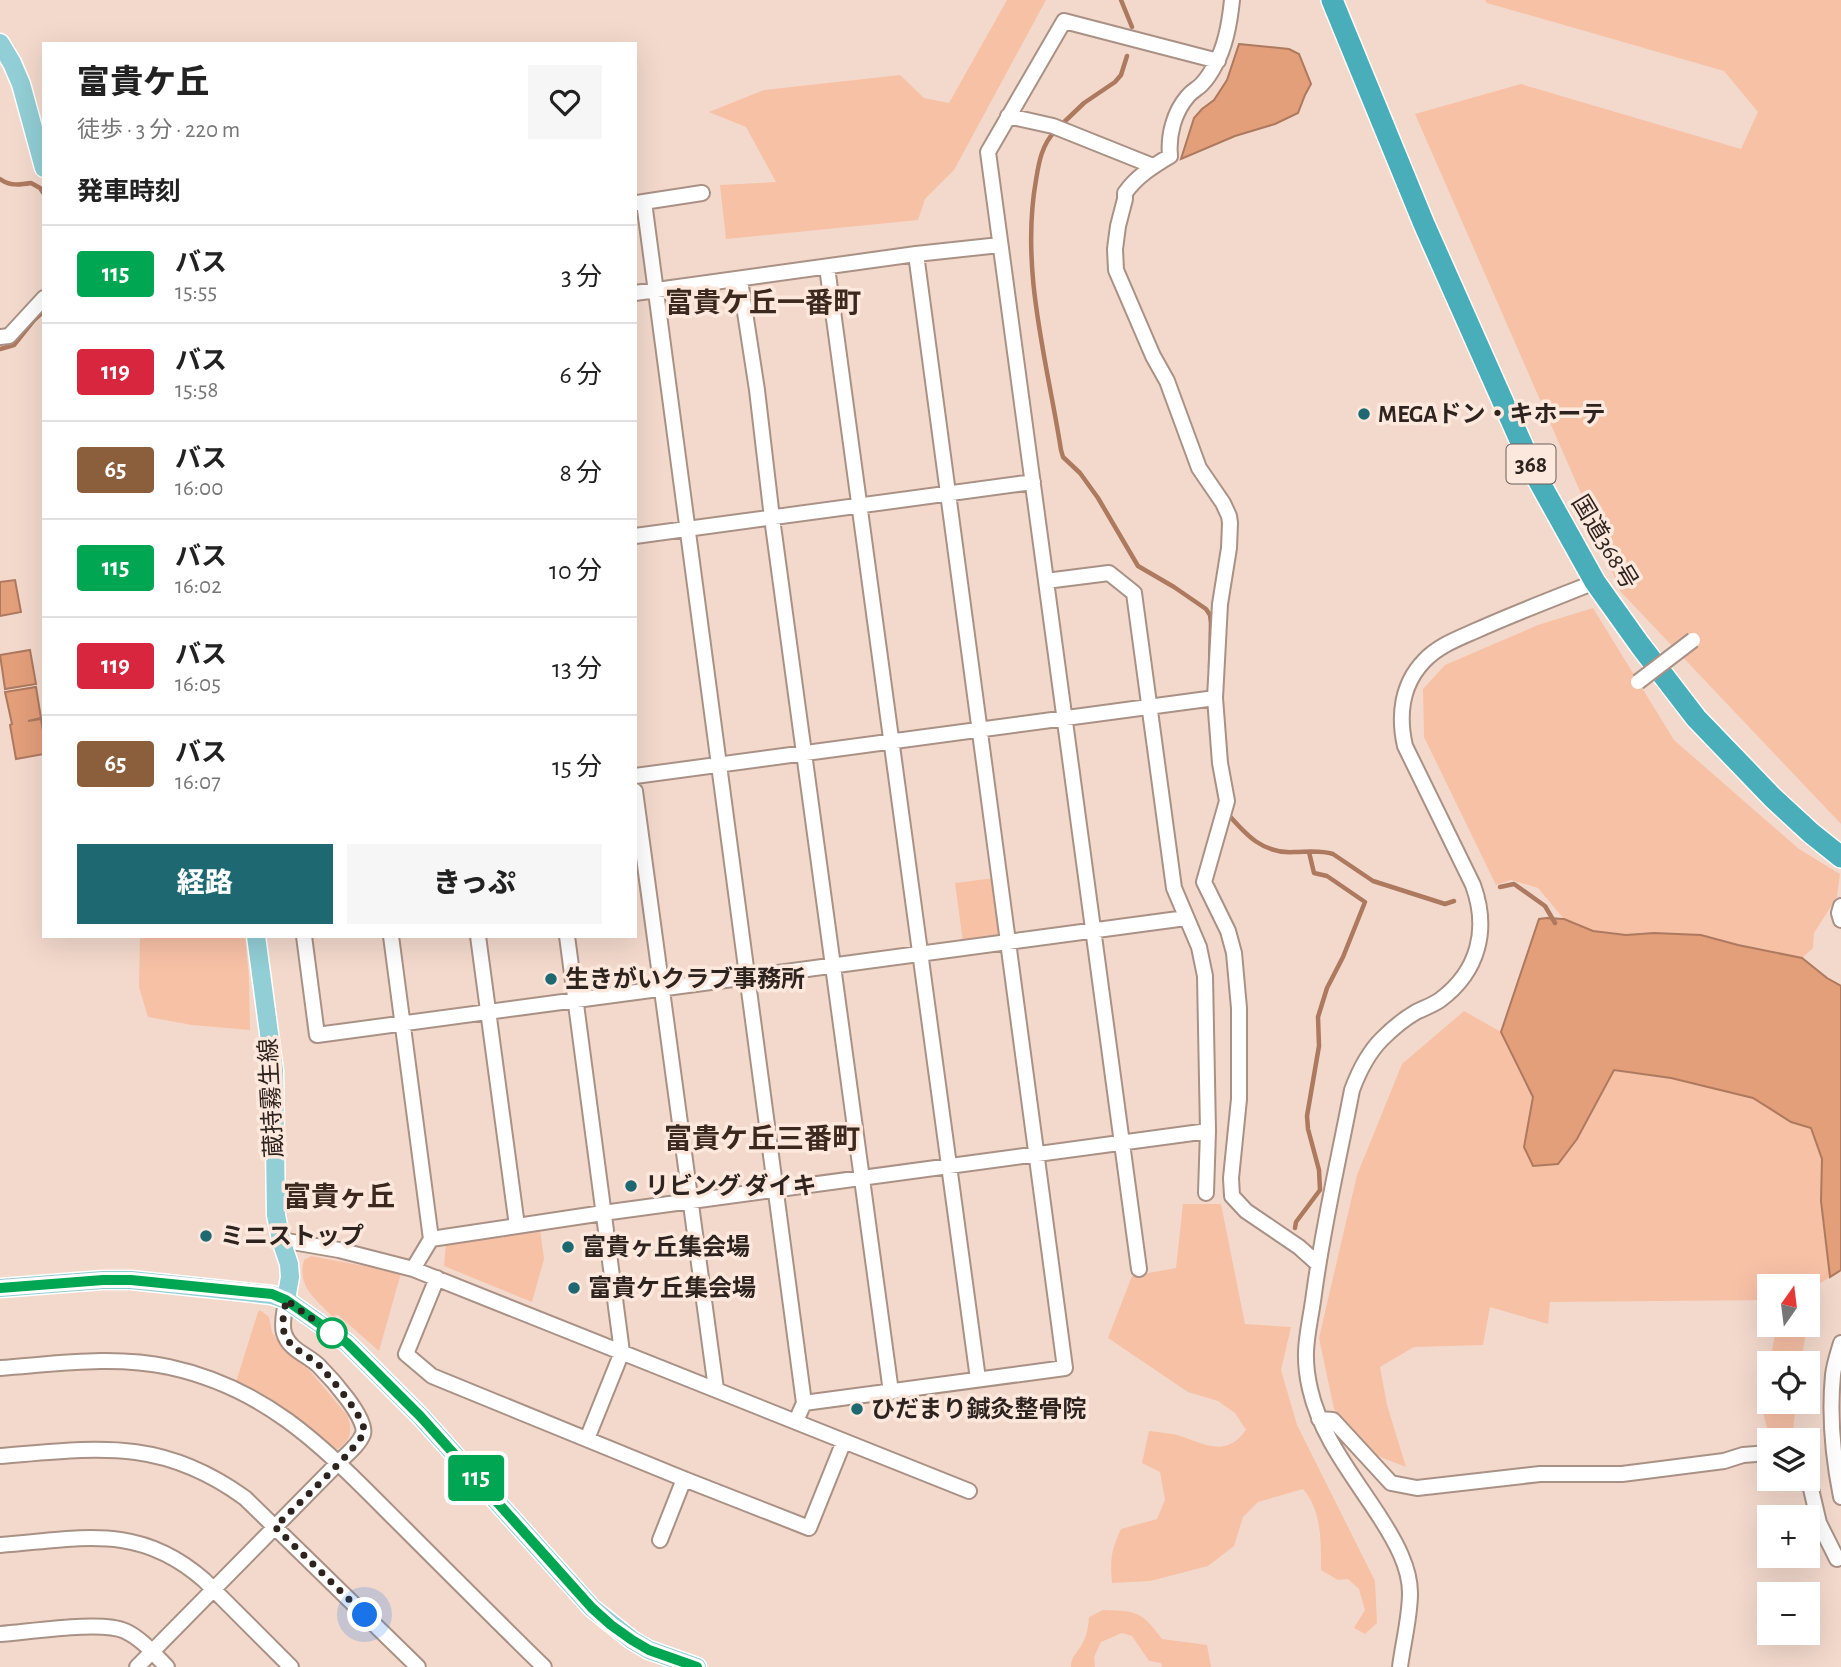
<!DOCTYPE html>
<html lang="ja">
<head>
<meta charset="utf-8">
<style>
	:root { --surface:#fff; --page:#f6f6f6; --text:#222; --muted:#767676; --line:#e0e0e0; --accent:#1e6971 }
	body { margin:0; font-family:"Alegreya Sans","Noto Sans JP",sans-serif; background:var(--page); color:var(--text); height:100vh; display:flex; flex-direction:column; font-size:26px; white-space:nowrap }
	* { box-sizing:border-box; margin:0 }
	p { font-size:23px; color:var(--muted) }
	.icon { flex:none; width:38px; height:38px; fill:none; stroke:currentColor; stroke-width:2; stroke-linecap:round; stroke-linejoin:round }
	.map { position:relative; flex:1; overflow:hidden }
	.side { position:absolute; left:42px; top:42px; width:595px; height:896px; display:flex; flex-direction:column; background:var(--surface); border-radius:0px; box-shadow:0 7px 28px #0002 }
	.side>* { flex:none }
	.badge { padding:0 14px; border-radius:5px; font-size:24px; line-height:46px }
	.needle { width:46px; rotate:14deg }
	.controls { position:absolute; left:1757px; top:1274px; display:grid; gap:14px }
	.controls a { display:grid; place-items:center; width:63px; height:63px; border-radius:0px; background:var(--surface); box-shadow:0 7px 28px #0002; font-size:35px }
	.you { position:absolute; width:35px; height:35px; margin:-18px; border:5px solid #fff; border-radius:50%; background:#1a73e8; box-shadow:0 0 0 10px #1a73e833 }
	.map>.badge { position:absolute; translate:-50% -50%; box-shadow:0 0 0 4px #fff }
	h2 { padding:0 35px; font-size:26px; line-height:63px }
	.round { display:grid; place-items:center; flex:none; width:74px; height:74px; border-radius:0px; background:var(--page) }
	.overview { display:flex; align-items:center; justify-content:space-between; height:119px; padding:0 35px }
	h1 { font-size:33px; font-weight:800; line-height:52px }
	.action { display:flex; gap:14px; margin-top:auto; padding:14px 35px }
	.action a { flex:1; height:80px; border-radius:0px; background:var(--accent); color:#fff; font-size:28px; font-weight:800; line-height:80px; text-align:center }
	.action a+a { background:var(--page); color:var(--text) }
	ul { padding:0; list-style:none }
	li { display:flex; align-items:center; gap:21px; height:98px; padding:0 35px; border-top:2px solid var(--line) }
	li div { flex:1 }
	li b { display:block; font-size:26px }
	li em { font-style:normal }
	li .badge { min-width:77px; font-weight:700; text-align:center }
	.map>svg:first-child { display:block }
	.green { fill:#f7c1a6 }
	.water { fill:#e39e7a; stroke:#ad795f; stroke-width:2 }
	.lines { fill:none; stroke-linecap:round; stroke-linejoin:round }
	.stream { stroke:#ad795f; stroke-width:4.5 }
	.minor-casing { stroke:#a99185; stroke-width:18 }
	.major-casing { stroke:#fff; stroke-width:21 }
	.highway-casing { stroke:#fff; stroke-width:24 }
	.minor { stroke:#fff; stroke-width:14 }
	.major { stroke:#92ced5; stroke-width:18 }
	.highway { stroke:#49aeb9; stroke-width:21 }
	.minor-bridge-casing { stroke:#a99185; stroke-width:18; stroke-linecap:butt }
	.minor-bridge { stroke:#fff; stroke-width:14 }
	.line-casing { stroke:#fff; stroke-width:16 }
	.line { stroke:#00a651; stroke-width:10 }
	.walk { stroke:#2e241f; stroke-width:7; stroke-dasharray:0 12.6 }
	.poi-dot { fill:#1e6971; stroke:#fde8dd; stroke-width:2.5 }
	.stop-dot { fill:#fff; stroke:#00a651; stroke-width:3.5 }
	.labels { text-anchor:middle; stroke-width:7; stroke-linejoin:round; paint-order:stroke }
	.shield { fill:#fde8dd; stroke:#6c5f58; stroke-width:2 }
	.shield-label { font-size:23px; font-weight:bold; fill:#2e241f }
	.poi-label { font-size:24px; font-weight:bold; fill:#2e241f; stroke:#fde8dd; text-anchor:start }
	.street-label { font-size:24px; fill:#2e241f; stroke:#fde8dd }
	.quarter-label { font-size:28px; font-weight:bold; fill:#3b281e; stroke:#fde8dd }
</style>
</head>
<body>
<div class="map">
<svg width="1841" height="1667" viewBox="0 0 1841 1667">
	<rect width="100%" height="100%" fill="#f3d9cc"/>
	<!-- green -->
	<path class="green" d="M1007 0H1046L954 170 925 199 918 220 726 239 720 185 776 182 746 127 709 112 764 90 900 75 924 98 949 103Z
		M1485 0H1841V824L1620 591 1583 498 1415 114 1521 84 1741 149 1758 112 1724 71 1487 3Z
		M1593 608 1674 740 1799 849 1840 874 1837 897 1814 933 1813 948 1802 958 1738 945 1701 935 1654 933 1626 935 1593 931 1564 919 1538 888 1511 880 1496 885 1424 737 1423 689 1445 665 1538 625Z
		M995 878 1001 930 995 938 963 942 955 883Z
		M140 936H245L249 978 250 1030 192 1025 148 1017 139 987Z
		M1464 1011 1501 1032 1533 1097 1524 1147 1577 1139 1614 1069 1671 1078 1753 1098 1791 1122 1811 1128 1822 1159 1821 1201 1830 1277 1813 1288 1808 1321V1286H1769V1300L1550 1302 1548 1324 1490 1307 1483 1345 1414 1347 1380 1367 1387 1405 1406 1467 1378 1456 1334 1409 1319 1338 1357 1175 1402 1064Z
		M1183 1204H1221L1245 1324 1291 1327 1281 1370 1297 1425 1375 1581 1377 1623 1365 1634 1354 1628 1365 1610 1359 1589 1348 1579 1338 1580 1321 1570C1321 1542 1322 1511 1303 1489L1258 1502 1243 1517 1234 1546 1208 1566 1150 1581 1112 1583C1110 1559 1111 1551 1121 1529L1157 1519 1165 1500 1160 1472 1142 1463 1149 1431C1158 1432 1168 1433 1177 1435 1204 1443 1225 1459 1246 1430L1235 1413 1218 1401 1188 1392 1108 1338 1132 1276 1176 1268Z
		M540 1229 544 1259 532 1302 444 1266 446 1243Z
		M311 1256 401 1273 379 1351 338 1315 332 1316C315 1299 297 1287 304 1260Z
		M260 1310 269 1317 272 1332 284 1350 309 1370 347 1415C353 1430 351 1440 338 1449L332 1448C301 1421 273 1400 236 1382L258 1312Z
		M1777 1325H1807L1801 1363H1769V1402H1796L1793 1431 1775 1440H1770L1761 1404Z
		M1103 1610C1138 1611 1141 1611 1162 1639L1207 1645 1211 1667H1162L1161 1663 1149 1661 1132 1636 1122 1633 1101 1642 1094 1657 1095 1667H1071C1071 1657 1076 1654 1081 1646 1087 1636 1088 1628 1089 1617Z"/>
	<!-- water -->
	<path class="water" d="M1239 44 1289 49 1299 54 1311 84 1305 95 1298 113 1275 124 1235 136 1181 159 1194 118 1202 109 1214 100 1227 80Z
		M15 580 21 612 0 616V582Z
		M30 650 36 684 5 689 0 655Z
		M36 687 41 718 28 721 41 719 44 737V754L16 759 10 725 12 724 5 692Z
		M1547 918 1564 919 1593 931 1626 935 1654 933 1701 935 1738 945 1802 958 1827 978 1841 986V1270L1830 1277 1821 1201 1822 1159 1811 1128 1791 1122 1753 1098 1671 1078 1614 1070 1577 1139 1558 1164 1533 1166 1524 1147 1533 1097 1501 1032 1539 919Z"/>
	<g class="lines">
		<!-- stream -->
		<path class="stream" d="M1121 0 1132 27
			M1061 125 1084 103 1115 82 1121 75 1127 56
			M1055 131C1042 145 1039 161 1036 180 1020 270 1047 361 1061 450L1063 457 1080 473 1098 498 1138 566 1174 587 1206 609 1210 615 1211 623 1210 668
			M0 179C10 186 19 185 31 183L40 188 44 194
			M0 349 14 345 34 320 44 311
			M1227 813C1246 835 1263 854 1294 852 1307 852 1320 850 1333 854L1373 881 1445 904 1454 901
			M1500 887 1514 884 1545 906 1555 923
			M1295 1228 1296 1222 1320 1190 1319 1170 1308 1129 1307 1116 1319 1046 1318 1017 1327 988 1343 957 1365 902 1327 876 1314 873 1309 852"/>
		<defs>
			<path id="minor" d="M1232 0C1230 20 1226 45 1216 63 1212 71 1207 79 1201 85 1197 89 1192 91 1188 96 1174 112 1168 135 1170 156 1153 166 1136 177 1125 193V199L1118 226 1115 249 1116 270 1153 356 1167 381 1199 468 1223 503 1229 516 1230 523 1229 548 1220 604 1215 698 1220 763 1227 801 1204 882 1228 931 1234 953 1239 1008V1099L1231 1178 1232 1196 1246 1211 1299 1247 1318 1264
				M1008 116 1053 126 1153 166
				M644 202 804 1403 796 1421
				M637 203 702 193
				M827 267 978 1379
				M740 280 757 390 772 518 891 1392
				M635 293 916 254 1000 245
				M0 337 9 336 44 298
				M635 536 1033 482
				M635 776 1215 698
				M635 791 716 1389
				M1841 906 1839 913 1841 920
				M304 936 317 1035 1186 918
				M391 936 431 1239 413 1269
				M478 936 517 1226
				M567 936 622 1352 587 1439
				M1206 1193 1208 1131
				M431 1239 603 1213 1208 1131 1205 976 1199 947 1174 888 1134 593 1109 573 1046 581
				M281 1240 339 1250 413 1269 969 1491
				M1139 1269 988 152 1064 21 1218 61
				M437 1278 406 1354 432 1376 684 1479 809 1528 844 1441
				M1841 1343C1838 1353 1834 1365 1833 1375 1829 1416 1833 1457 1841 1497
				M0 1368C56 1364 113 1355 169 1367 275 1390 331 1456 405 1529 451 1575 497 1621 544 1667
				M804 1403 1065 1368 916 254
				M1319 1419 1333 1420 1391 1483 1417 1488 1540 1474H1622L1724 1461 1743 1455 1769 1453
				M0 1456C97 1448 161 1437 245 1498L418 1667
				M1808 1476 1819 1523 1837 1559
				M660 1540 684 1479
				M0 1545C80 1539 138 1522 204 1580L291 1667
				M0 1634C29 1632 102 1620 125 1631 141 1638 155 1655 167 1667
				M137 1667 338 1463C346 1455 359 1445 363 1434 368 1419 331 1378 319 1366 308 1355 289 1350 284 1333 281 1323 285 1310 286 1300
				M1400 1667C1403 1643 1410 1617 1410 1593 1410 1567 1395 1541 1381 1519 1355 1478 1321 1438 1310 1389 1301 1350 1309 1332 1314 1294 1323 1226 1339 1158 1352 1090 1359 1071 1368 1053 1382 1039 1392 1029 1404 1019 1416 1012 1424 1008 1433 1005 1440 1000 1479 971 1489 929 1473 885L1405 746C1398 715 1402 684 1424 661 1438 646 1457 639 1475 631 1515 613 1555 598 1595 582"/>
			<path id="major" d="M0 43 12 63 21 84 44 168
				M256 936 274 1071 276 1215 281 1240 289 1264 290 1277 286 1300
				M0 1288 103 1280H131L272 1295 286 1300 347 1343 421 1417 592 1608 632 1640 649 1650 697 1667"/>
			<path id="highway" d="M1332 0 1424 224 1536 476 1595 582 1640 645 1696 718 1773 798 1811 833 1841 857"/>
		</defs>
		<!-- minor casing -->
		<use href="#minor" class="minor-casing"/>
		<!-- major casing -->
		<use href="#major" class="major-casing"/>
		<!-- highway casing -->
		<use href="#highway" class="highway-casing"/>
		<!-- minor -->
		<use href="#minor" class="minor"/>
		<!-- major -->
		<use href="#major" class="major"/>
		<!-- highway -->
		<use href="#highway" class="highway"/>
		<defs>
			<path id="minor-bridge" d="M1638 682 1693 640"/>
		</defs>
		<!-- minor-bridge casing -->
		<use href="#minor-bridge" class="minor-bridge-casing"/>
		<!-- minor-bridge -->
		<use href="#minor-bridge" class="minor-bridge"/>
	</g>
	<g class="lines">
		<defs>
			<path id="line" d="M0 1288 103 1280H131L272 1294 286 1300 347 1343 421 1417 592 1608 611 1625 632 1640 649 1650 697 1667"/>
		</defs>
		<!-- line casing -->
		<use href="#line" class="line-casing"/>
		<!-- line -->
		<use href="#line" class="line"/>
		<!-- walk -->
		<path class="walk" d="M332 1333 286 1300C285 1310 281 1322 284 1332 289 1349 307 1354 319 1365 329 1376 366 1418 364 1432 361 1445 289 1513 275 1527L365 1615"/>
	</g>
	<!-- markers -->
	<g class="poi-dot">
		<circle cx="1364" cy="414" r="7"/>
		<circle cx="551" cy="979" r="7"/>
		<circle cx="631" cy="1186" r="7"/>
		<circle cx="206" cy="1236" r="7"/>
		<circle cx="568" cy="1247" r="7"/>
		<circle cx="574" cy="1288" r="7"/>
		<circle cx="857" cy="1409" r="7"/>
	</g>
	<circle class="stop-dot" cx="332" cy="1333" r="14"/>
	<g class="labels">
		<!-- shield labels -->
		<rect class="shield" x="1506.5" y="444.5" width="49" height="39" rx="5"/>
		<g class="shield-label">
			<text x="1531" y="472">368</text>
		</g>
		<!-- poi labels -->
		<g class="poi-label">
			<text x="1378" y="422">MEGAドン・キホーテ</text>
			<text x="565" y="987">生きがいクラブ事務所</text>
			<text x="645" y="1194">リビング ダイキ</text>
			<text x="220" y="1244">ミニストップ</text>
			<text x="582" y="1255">富貴ヶ丘集会場</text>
			<text x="588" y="1296">富貴ケ丘集会場</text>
			<text x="871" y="1417">ひだまり鍼灸整骨院</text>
		</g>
		<!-- street labels -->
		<g class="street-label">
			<text transform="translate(1605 542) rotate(59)" y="8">国道368号</text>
			<text transform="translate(271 1098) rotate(-93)" y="8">蔵持霧生線</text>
		</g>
		<!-- quarter labels -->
		<g class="quarter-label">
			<text x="763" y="312">富貴ケ丘一番町</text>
			<text x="762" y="1148">富貴ケ丘三番町</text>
			<text x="339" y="1206">富貴ヶ丘</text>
		</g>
	</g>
</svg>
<div class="controls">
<a><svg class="needle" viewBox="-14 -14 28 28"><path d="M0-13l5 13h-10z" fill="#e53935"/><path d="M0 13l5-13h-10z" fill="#767676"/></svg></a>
<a><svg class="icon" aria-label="locate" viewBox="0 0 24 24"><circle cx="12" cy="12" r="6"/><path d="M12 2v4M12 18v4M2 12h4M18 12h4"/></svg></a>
<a><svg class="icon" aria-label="layers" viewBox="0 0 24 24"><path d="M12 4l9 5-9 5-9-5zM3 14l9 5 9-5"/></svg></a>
<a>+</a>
<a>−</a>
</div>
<div class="you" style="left:365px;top:1615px"></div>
<b class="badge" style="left:476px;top:1478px;background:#00a651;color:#fff">115</b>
<section class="side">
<div class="overview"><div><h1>富貴ケ丘</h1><p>徒歩 · 3 分 · 220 m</p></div><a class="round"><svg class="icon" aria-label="heart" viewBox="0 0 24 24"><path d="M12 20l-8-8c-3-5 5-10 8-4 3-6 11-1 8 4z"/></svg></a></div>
<h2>発車時刻</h2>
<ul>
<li><span class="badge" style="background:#00a651;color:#fff">115</span><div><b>バス</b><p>15:55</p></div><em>3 分</em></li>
<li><span class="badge" style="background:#d7263d;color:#fff">119</span><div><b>バス</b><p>15:58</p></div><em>6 分</em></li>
<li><span class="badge" style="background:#8b5e3c;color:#fff">65</span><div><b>バス</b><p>16:00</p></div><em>8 分</em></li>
<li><span class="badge" style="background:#00a651;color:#fff">115</span><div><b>バス</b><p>16:02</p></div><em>10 分</em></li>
<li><span class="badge" style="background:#d7263d;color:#fff">119</span><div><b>バス</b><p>16:05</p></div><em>13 分</em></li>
<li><span class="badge" style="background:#8b5e3c;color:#fff">65</span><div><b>バス</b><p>16:07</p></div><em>15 分</em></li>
</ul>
<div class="action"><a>経路</a><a>きっぷ</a></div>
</section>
</div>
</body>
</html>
